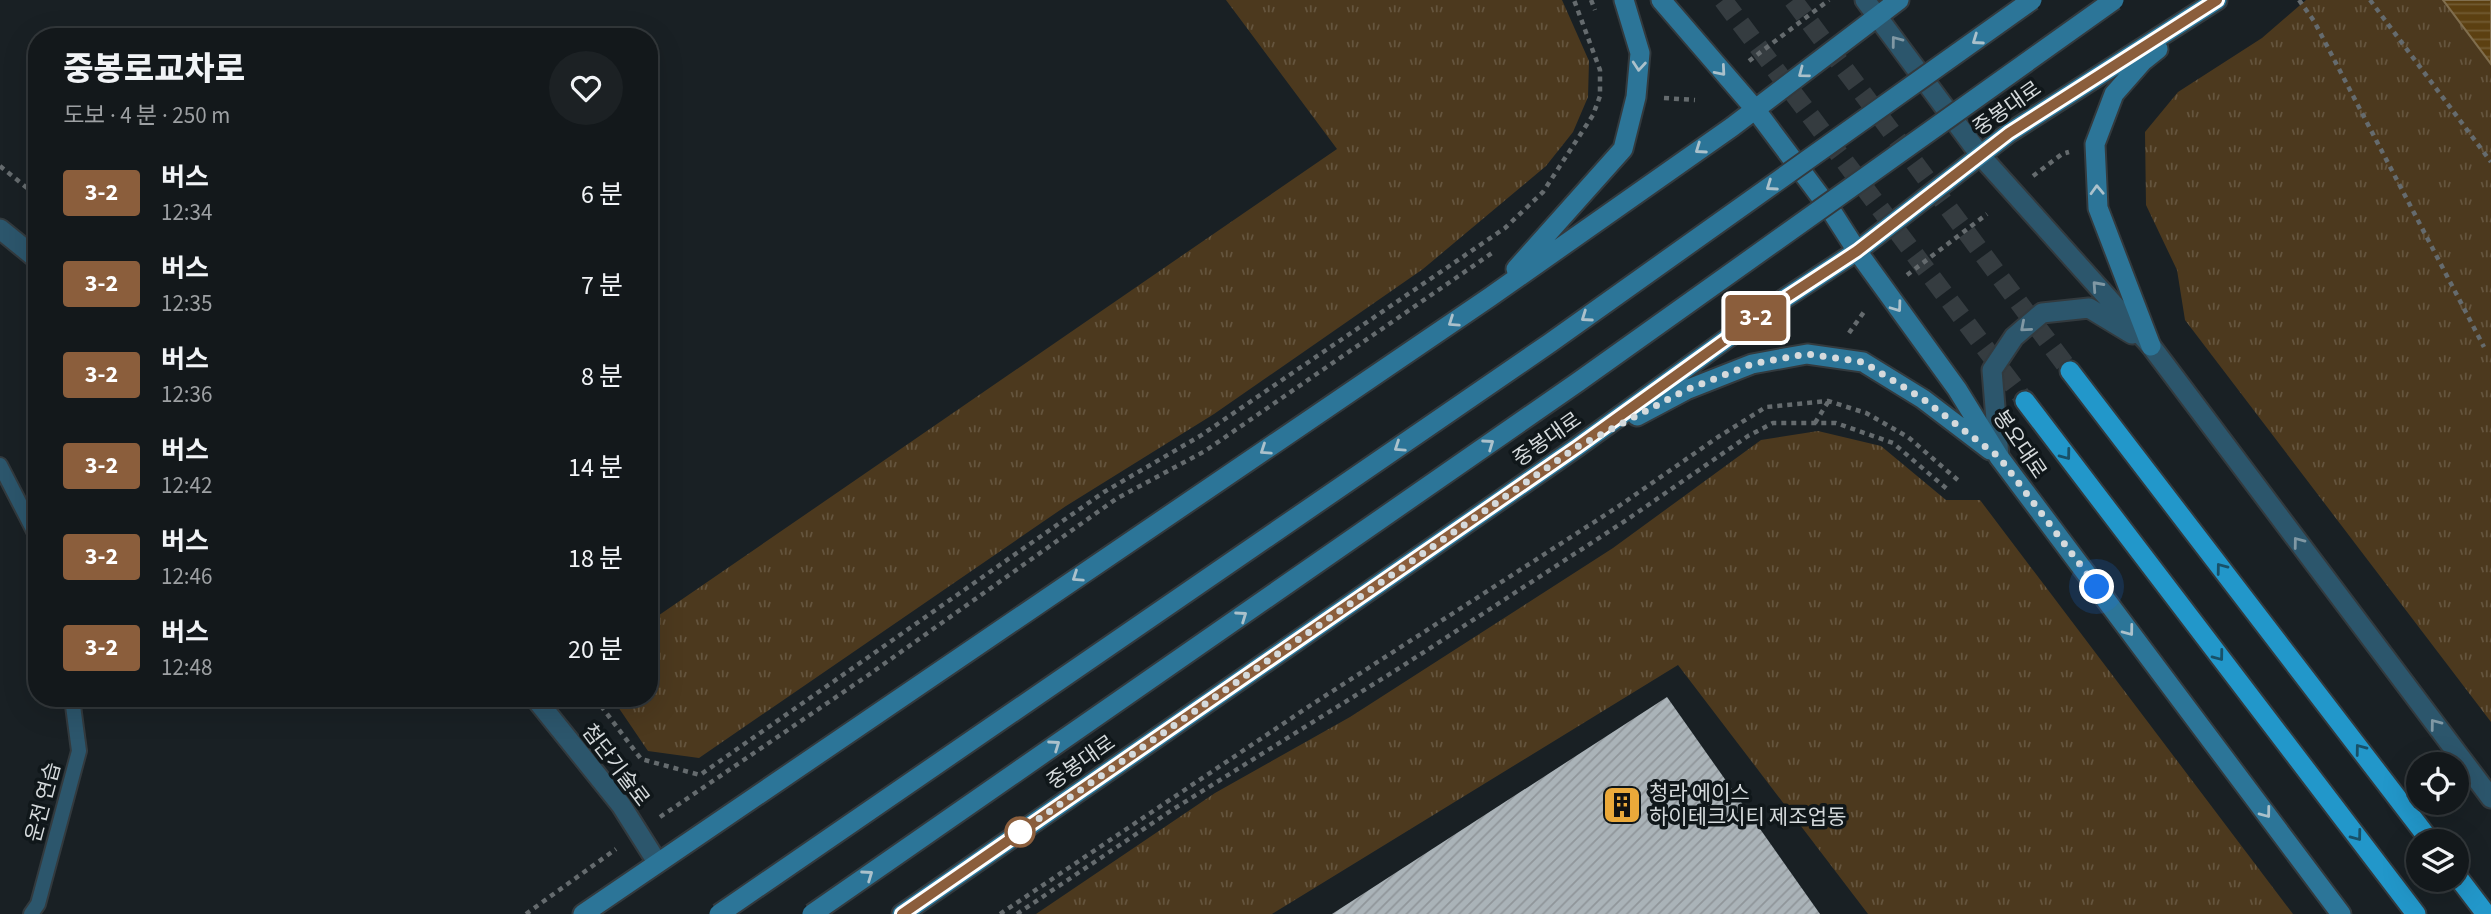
<!DOCTYPE html>
<html lang="ko">
<head>
<meta charset="utf-8">
<style>
	:root { --surface:#13181b; --page:#1c2124; --text:#f1f3f6; --muted:#9da0a3; --line:#32373a }
	body { margin:0; font-family:"Source Sans 3","Noto Sans KR",sans-serif; background:var(--page); color:var(--text); height:100vh; display:flex; flex-direction:column; font-size:26px; white-space:nowrap }
	* { box-sizing:border-box; margin:0 }
	p { font-size:23px; color:var(--muted) }
	.icon { flex:none; width:38px; height:38px; fill:none; stroke:currentColor; stroke-width:2; stroke-linecap:round; stroke-linejoin:round }
	.map { position:relative; flex:1; overflow:hidden }
	.sheet { position:absolute; left:28px; top:28px; width:630px; height:679px; display:flex; flex-direction:column; background:var(--surface); border-radius:28px; box-shadow:0 7px 28px #0002,0 0 0 2px var(--line) }
	.sheet>* { flex:none }
	.badge { padding:0 14px; border-radius:5px; font-size:24px; line-height:46px }
	.tools { position:absolute; left:2406px; top:752px; display:grid; gap:14px }
	.tools a { display:grid; place-items:center; width:63px; height:63px; border-radius:50%; background:var(--surface); box-shadow:0 7px 28px #0002,0 0 0 2px var(--line); font-size:35px }
	.you { position:absolute; width:35px; height:35px; margin:-18px; border:5px solid #fff; border-radius:50%; background:#1a73e8; box-shadow:0 0 0 10px #1a73e833 }
	.map>.badge { position:absolute; translate:-50% -50%; box-shadow:0 0 0 4px #fff }
	.round { display:grid; place-items:center; flex:none; width:74px; height:74px; border-radius:37px; background:var(--page) }
	.summary { display:flex; align-items:center; justify-content:space-between; height:119px; padding:0 35px }
	h1 { font-size:33px; font-weight:800; line-height:52px }
	ul { padding:0; list-style:none }
	li { display:flex; align-items:center; gap:21px; height:91px; padding:0 35px }
	li div { flex:1 }
	li b { display:block; font-size:26px }
	li em { font-style:normal }
	li .badge { min-width:77px; font-weight:700; text-align:center }
	.map>svg:first-child { display:block }
	.park { fill:url(#park-tufts) }
	.water { fill:url(#water-rules); stroke:#806e4e; stroke-width:2 }
	.building { fill:url(#building-hatch) }
	.lines { fill:none; stroke-linecap:round; stroke-linejoin:round }
	.trunk-tunnel { stroke:#353c40; stroke-width:19; stroke-dasharray:19 10; stroke-linecap:butt }
	.service-casing { stroke:#333a3e; stroke-width:18 }
	.tertiary-casing { stroke:#333a3e; stroke-width:23 }
	.secondary-casing { stroke:#333a3e; stroke-width:23 }
	.trunk-casing { stroke:#333a3e; stroke-width:23 }
	.path { stroke:#656b6e; stroke-width:4.5; stroke-dasharray:5 5; stroke-linecap:butt }
	.service { stroke:#2c566c; stroke-width:14 }
	.tertiary { stroke:#2c566c; stroke-width:19 }
	.secondary { stroke:#2c7598; stroke-width:19 }
	.trunk { stroke:#2297ca; stroke-width:19 }
	.secondary-bridge-casing { stroke:#333a3e; stroke-width:23; stroke-linecap:butt }
	.secondary-bridge { stroke:#2c7598; stroke-width:19 }
	.oneway { stroke:#abc1cb }
	.oneway2 { stroke:#8098a4 }
	.oneway3 { stroke:#185169 }
	.line-casing { stroke:#fff; stroke-width:16 }
	.line { stroke:#8b5e3c; stroke-width:10 }
	.walk { stroke:#d5dadc; stroke-width:7; stroke-dasharray:0 12.6 }
	.stop-dot { fill:#fff; stroke:#8b5e3c; stroke-width:3.5 }
	.labels { text-anchor:middle; stroke-width:7; stroke-linejoin:round; paint-order:stroke }
	.street-label { font-size:21px; fill:#d5dadc; stroke:#10171a }
	.poi-label { font-size:21px; fill:#d5dadc; stroke:#10171a; text-anchor:start }
</style>
</head>
<body>
<div class="map">
<svg width="2491" height="914" viewBox="0 0 2491 914">
	<defs>
		<pattern id="park-tufts" width="24" height="20" patternUnits="userSpaceOnUse" patternTransform="scale(1.75)"><rect width="24" height="20" fill="#4c391e"/><path d="M3 7l-1-3M5 7V3M7 7l1-3M15 17l-1-3M17 17v-4M19 17l1-3" fill="none" stroke="#65553e"/></pattern>
		<pattern id="water-rules" width="6" height="5" patternUnits="userSpaceOnUse" patternTransform="scale(1.75)"><rect width="6" height="5" fill="#5c4011"/><path d="M0 2.5h6" fill="none" stroke="#725b33"/></pattern>
		<pattern id="building-hatch" width="6" height="6" patternUnits="userSpaceOnUse" patternTransform="scale(1.75)"><rect width="6" height="6" fill="#aab3b8"/><path d="M-1 1l2-2M0 6l6-6M5 7l2-2" fill="none" stroke="#90969a"/></pattern>
	</defs>
	<rect width="100%" height="100%" fill="#192024"/>
	<!-- park -->
	<path class="park" d="M1226 0H1562L1589 61 1588 97 1573 132 1546 166 1423 269 1214 414 1066 506 699 758 648 751 612 698H649V622L1337 149Z
		M2306 0H2491V722L2185 320 2177 270 2146 205 2145 132 2178 92 2262 38Z
		M1818 431 1881 446 1946 500H1980L2293 914H1868L1678 665 1272 914H1036L1215 793 1350 717 1613 548 1761 440Z"/>
	<!-- water -->
	<path class="water" d="M2443 0H2491V64Z"/>
	<!-- building -->
	<path class="building" d="M1667 697 1820 914H1332Z"/>
	<g class="lines">
		<!-- trunk-tunnel -->
		<path class="trunk-tunnel" d="M1723 0 2025 401
			M1793 0 2070 371"/>
		<defs>
			<path id="service" d="M0 465 37 537
				M31 914 38 904 79 751 72 698"/>
			<path id="tertiary" d="M1865 0 1980 155 2151 346 2491 798
				M0 229 37 259
				M1999 457 1992 370 2014 337 2042 313 2089 308 2132 334
				M535 698 621 805 657 862"/>
			<path id="secondary" d="M1661 0 1755 109 1832 212 1857 251 1957 389 1999 457 2341 914
				M1516 269 1623 149 1636 97 1640 53 1624 0
				M2151 346 2098 208 2095 144 2114 94 2143 61 2158 49
				M1637 416 1686 390 1752 364 1807 354 1863 362 1923 399 1990 450
				M583 914 1490 297 1732 127 1899 0
				M902 914 1577 447 1761 314 1857 251 2009 133 2217 0"/>
			<path id="trunk" d="M2070 371 2431 842
				M2025 401 2416 914
				M2457 876 2486 914"/>
		</defs>
		<!-- service casing -->
		<use href="#service" class="service-casing"/>
		<!-- tertiary casing -->
		<use href="#tertiary" class="tertiary-casing"/>
		<!-- secondary casing -->
		<use href="#secondary" class="secondary-casing"/>
		<!-- trunk casing -->
		<use href="#trunk" class="trunk-casing"/>
		<!-- path -->
		<path class="path" d="M1591 0 1595 10
			M2299 0 2314 21 2484 347
			M2370 0 2491 162
			M1749 61 1829 0
			M1664 98 1695 100
			M0 166 37 196
			M2033 176 2062 154 2069 152
			M1907 275 1987 214
			M1849 333 1866 309
			M1815 423 1828 402
			M595 698 641 759 700 775 1104 492 1200 436 1505 228 1543 192 1593 115 1600 96V70L1574 0
			M660 817 867 676 1116 499 1205 451 1492 253
			M526 914 616 849
			M1000 914 1311 705 1619 506 1718 437 1766 407 1828 401 1866 413 1908 437 1960 482
			M1017 914 1172 810 1401 667 1625 521 1748 436 1773 423H1836L1893 443 1947 489"/>
		<!-- service -->
		<use href="#service" class="service"/>
		<!-- tertiary -->
		<use href="#tertiary" class="tertiary"/>
		<!-- secondary -->
		<use href="#secondary" class="secondary"/>
		<!-- trunk -->
		<use href="#trunk" class="trunk"/>
		<defs>
			<path id="secondary-bridge" d="M719 914 1550 343 2032 0
				M812 914 1578 382 2114 0"/>
		</defs>
		<!-- secondary-bridge casing -->
		<use href="#secondary-bridge" class="secondary-bridge-casing"/>
		<!-- secondary-bridge -->
		<use href="#secondary-bridge" class="secondary-bridge"/>
	</g>
	<!-- one-way arrows -->
	<defs><path id="oneway-chevron" d="M-2-3.5L2.5 0L-2 3.5" fill="none" stroke-width="1.6" stroke-linecap="round" stroke-linejoin="round" transform="scale(1.75)"/></defs>
	<g class="oneway">
		<use href="#oneway-chevron" transform="translate(1977 40) rotate(145)"/>
		<use href="#oneway-chevron" transform="translate(1639 66) rotate(95)"/>
		<use href="#oneway-chevron" transform="translate(1721 71) rotate(49)"/>
		<use href="#oneway-chevron" transform="translate(1803 73) rotate(143)"/>
		<use href="#oneway-chevron" transform="translate(1700 149) rotate(145)"/>
		<use href="#oneway-chevron" transform="translate(1771 186) rotate(145)"/>
		<use href="#oneway-chevron" transform="translate(2097 190) rotate(-92)"/>
		<use href="#oneway-chevron" transform="translate(1897 307) rotate(54)"/>
		<use href="#oneway-chevron" transform="translate(1586 317) rotate(145)"/>
		<use href="#oneway-chevron" transform="translate(1453 322) rotate(146)"/>
		<use href="#oneway-chevron" transform="translate(1489 444) rotate(-35)"/>
		<use href="#oneway-chevron" transform="translate(1399 447) rotate(146)"/>
		<use href="#oneway-chevron" transform="translate(1265 450) rotate(146)"/>
		<use href="#oneway-chevron" transform="translate(1077 577) rotate(146)"/>
		<use href="#oneway-chevron" transform="translate(1242 616) rotate(-35)"/>
		<use href="#oneway-chevron" transform="translate(2129 631) rotate(53)"/>
		<use href="#oneway-chevron" transform="translate(1055 745) rotate(-35)"/>
		<use href="#oneway-chevron" transform="translate(2266 813) rotate(53)"/>
		<use href="#oneway-chevron" transform="translate(868 875) rotate(-35)"/>
	</g>
	<g class="oneway2">
		<use href="#oneway-chevron" transform="translate(1896 41) rotate(-127)"/>
		<use href="#oneway-chevron" transform="translate(2097 286) rotate(-132)"/>
		<use href="#oneway-chevron" transform="translate(2025 327) rotate(139)"/>
		<use href="#oneway-chevron" transform="translate(2298 542) rotate(-127)"/>
		<use href="#oneway-chevron" transform="translate(2435 724) rotate(-127)"/>
	</g>
	<g class="oneway3">
		<use href="#oneway-chevron" transform="translate(2066 455) rotate(53)"/>
		<use href="#oneway-chevron" transform="translate(2221 568) rotate(-127)"/>
		<use href="#oneway-chevron" transform="translate(2219 656) rotate(53)"/>
		<use href="#oneway-chevron" transform="translate(2360 749) rotate(-127)"/>
		<use href="#oneway-chevron" transform="translate(2357 836) rotate(53)"/>
	</g>
	<g class="lines">
		<defs>
			<path id="line" d="M902 914 1577 447 1761 314 1857 251 2009 133 2217 0"/>
		</defs>
		<!-- line casing -->
		<use href="#line" class="line-casing"/>
		<!-- line -->
		<use href="#line" class="line"/>
		<!-- walk -->
		<path class="walk" d="M1020 832 1014 836 1577 447 1686 390 1752 364 1807 354 1863 362 1923 399 1999 457 2097 587"/>
	</g>
	<!-- icons -->
	<defs>
		<symbol id="building-square" viewBox="-11 -11 22 22"><rect x="-9" y="-9" width="18" height="18" rx="4" fill="#eba93a" stroke="#10171a"/><path d="M-4-6H4V6H1V3H-1V6H-4ZM-2.5-4.3h1.7v1.8h-1.7ZM.8-4.3h1.7v1.8H.8ZM-2.5-1h1.7V.8h-1.7ZM.8-1h1.7V.8H.8Z" fill="#111"/></symbol>
	</defs>
	<g fill-rule="evenodd">
		<use href="#building-square" x="1600" y="783" width="44" height="44"/>
	</g>
	<!-- markers -->
	<circle class="stop-dot" cx="1020" cy="832" r="14"/>
	<g class="labels">
		<!-- street labels -->
		<g class="street-label">
			<text transform="translate(2007 108) rotate(-35)" y="7">중봉대로</text>
			<text transform="translate(1547 439) rotate(-35)" y="7">중봉대로</text>
			<text transform="translate(2020 444) rotate(56)" y="7">봉오대로</text>
			<text transform="translate(1081 762) rotate(-35)" y="7">중봉대로</text>
			<text transform="translate(616 765) rotate(53)" y="7">첨단기술로</text>
			<text transform="translate(43 802) rotate(-75)" y="7">운전 연습</text>
		</g>
		<!-- poi labels -->
		<g class="poi-label">
			<text x="1649" y="800">청라 에이스<tspan x="1649" dy="24">하이테크시티 제조업동</tspan></text>
		</g>
	</g>
</svg>
<div class="tools">
<a><svg class="icon" aria-label="locate" viewBox="0 0 24 24"><circle cx="12" cy="12" r="6"/><path d="M12 2v4M12 18v4M2 12h4M18 12h4"/></svg></a>
<a><svg class="icon" aria-label="layers" viewBox="0 0 24 24"><path d="M12 4l9 5-9 5-9-5zM3 14l9 5 9-5"/></svg></a>
</div>
<div class="you" style="left:2097px;top:587px"></div>
<b class="badge" style="left:1756px;top:318px;background:#8b5e3c;color:#fff">3-2</b>
<section class="sheet">
<div class="summary"><div><h1>중봉로교차로</h1><p>도보 · 4 분 · 250 m</p></div><a class="round"><svg class="icon" aria-label="heart" viewBox="0 0 24 24"><path d="M12 20l-8-8c-3-5 5-10 8-4 3-6 11-1 8 4z"/></svg></a></div>
<ul>
<li><span class="badge" style="background:#8b5e3c;color:#fff">3-2</span><div><b>버스</b><p>12:34</p></div><em>6 분</em></li>
<li><span class="badge" style="background:#8b5e3c;color:#fff">3-2</span><div><b>버스</b><p>12:35</p></div><em>7 분</em></li>
<li><span class="badge" style="background:#8b5e3c;color:#fff">3-2</span><div><b>버스</b><p>12:36</p></div><em>8 분</em></li>
<li><span class="badge" style="background:#8b5e3c;color:#fff">3-2</span><div><b>버스</b><p>12:42</p></div><em>14 분</em></li>
<li><span class="badge" style="background:#8b5e3c;color:#fff">3-2</span><div><b>버스</b><p>12:46</p></div><em>18 분</em></li>
<li><span class="badge" style="background:#8b5e3c;color:#fff">3-2</span><div><b>버스</b><p>12:48</p></div><em>20 분</em></li>
</ul>
</section>
</div>
</body>
</html>
